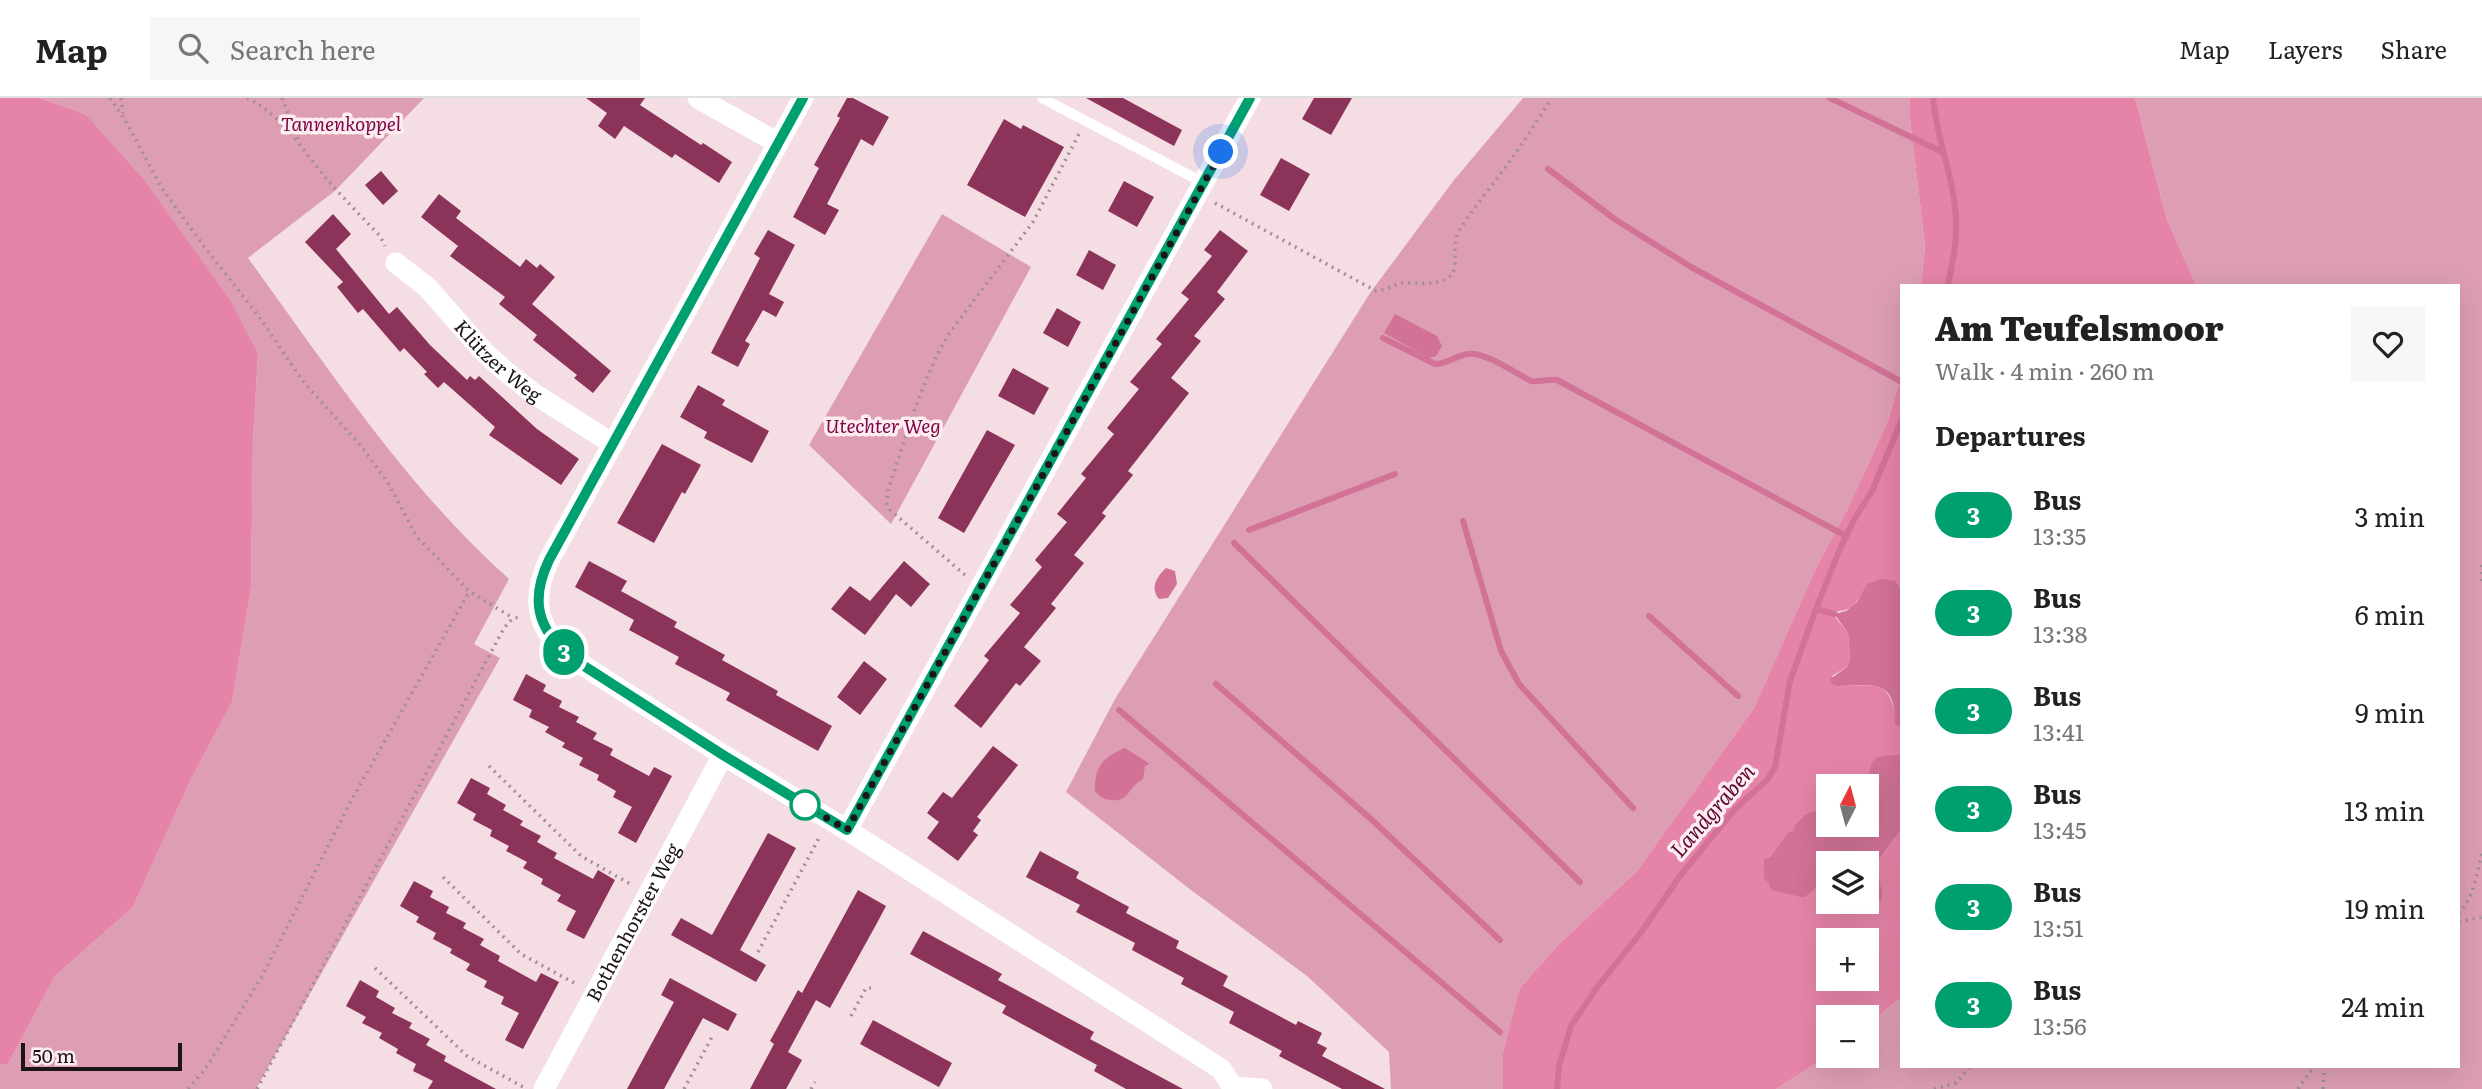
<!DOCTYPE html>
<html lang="en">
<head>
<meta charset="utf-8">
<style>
	:root { --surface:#fff; --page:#f6f6f6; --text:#222; --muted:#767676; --line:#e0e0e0 }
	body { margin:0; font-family:Literata,serif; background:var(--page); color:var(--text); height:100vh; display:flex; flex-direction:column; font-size:26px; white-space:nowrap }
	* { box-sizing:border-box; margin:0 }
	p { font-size:23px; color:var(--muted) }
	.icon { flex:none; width:38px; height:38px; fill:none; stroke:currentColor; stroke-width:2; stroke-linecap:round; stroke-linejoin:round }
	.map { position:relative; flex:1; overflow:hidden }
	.panel { position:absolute; left:1900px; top:186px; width:560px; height:784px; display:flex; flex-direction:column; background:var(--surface); border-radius:0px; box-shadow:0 7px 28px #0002 }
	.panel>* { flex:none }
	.badge { padding:0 14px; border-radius:23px; font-size:24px; line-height:46px }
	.needle { width:46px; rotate:6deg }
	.tools { position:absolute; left:1816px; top:676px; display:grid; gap:14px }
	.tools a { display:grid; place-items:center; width:63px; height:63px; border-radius:0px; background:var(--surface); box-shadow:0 7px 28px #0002; font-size:35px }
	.scale { position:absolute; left:21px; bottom:18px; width:161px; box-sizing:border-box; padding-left:7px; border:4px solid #1d1417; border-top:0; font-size:19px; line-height:24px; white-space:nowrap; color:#1d1417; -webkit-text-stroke:5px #fcedf1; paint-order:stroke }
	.you { position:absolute; width:35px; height:35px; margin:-18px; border:5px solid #fff; border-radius:50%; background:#1a73e8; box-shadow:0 0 0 10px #1a73e833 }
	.map>.badge { position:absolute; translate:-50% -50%; box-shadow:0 0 0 4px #fff }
	h2 { padding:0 35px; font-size:26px; line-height:63px }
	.round { display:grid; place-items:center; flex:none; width:74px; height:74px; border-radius:0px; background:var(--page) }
	.summary { display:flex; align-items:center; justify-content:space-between; height:119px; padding:0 35px }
	h1 { font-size:33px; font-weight:800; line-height:52px }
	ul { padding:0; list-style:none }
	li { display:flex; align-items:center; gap:21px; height:98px; padding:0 35px }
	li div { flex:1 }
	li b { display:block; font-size:26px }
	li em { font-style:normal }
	li .badge { min-width:77px; font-weight:700; text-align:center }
	header { display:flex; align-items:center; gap:42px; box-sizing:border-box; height:98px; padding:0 35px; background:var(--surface); border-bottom:2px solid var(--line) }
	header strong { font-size:33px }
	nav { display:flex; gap:38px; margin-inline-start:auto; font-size:24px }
	.search { width:490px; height:63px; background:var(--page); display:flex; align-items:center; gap:18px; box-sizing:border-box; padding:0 24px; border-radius:0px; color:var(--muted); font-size:26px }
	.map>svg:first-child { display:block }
	.green { fill:#dd9eb3 }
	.forest { fill:#e584a8; fill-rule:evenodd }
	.water { fill:#d17296 }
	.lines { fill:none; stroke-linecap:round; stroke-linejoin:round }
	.stream { stroke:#d17296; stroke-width:6 }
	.building { fill:#8b3358 }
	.path { stroke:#a08e93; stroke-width:3.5; stroke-dasharray:2 5; stroke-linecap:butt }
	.service { stroke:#fff; stroke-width:10 }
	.minor { stroke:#fff; stroke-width:21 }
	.line-casing { stroke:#fff; stroke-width:16 }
	.line { stroke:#009f6f; stroke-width:10 }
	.walk { stroke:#1d1417; stroke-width:7; stroke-dasharray:0 12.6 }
	.stop-dot { fill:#fff; stroke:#009f6f; stroke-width:3.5 }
	.labels { text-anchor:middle; stroke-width:7; stroke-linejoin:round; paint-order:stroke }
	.park-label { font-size:19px; font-style:italic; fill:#800747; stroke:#fcedf1 }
	.street-label { font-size:19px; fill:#1d1417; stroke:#fcedf1 }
	.water-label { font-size:21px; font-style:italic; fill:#600734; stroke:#fcedf1 }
</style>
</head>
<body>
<header>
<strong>Map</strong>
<div class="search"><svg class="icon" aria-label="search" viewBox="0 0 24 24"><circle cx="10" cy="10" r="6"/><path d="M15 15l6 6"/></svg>Search here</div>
<nav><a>Map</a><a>Layers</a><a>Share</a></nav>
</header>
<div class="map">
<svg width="2482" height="991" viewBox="0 0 2482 991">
	<rect width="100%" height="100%" fill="#f5dde4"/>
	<!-- green -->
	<path class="green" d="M40 0H424L336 92 248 160C329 271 406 389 509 481L474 546 500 560 256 991H0V966H8L55 878 133 809 191 681 232 604 251 490 253 341 258 256 85 16Z
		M1523 0H1910V21L1925 148 1921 187H1902V275L1887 325 1847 412 1816 470 1754 610 1637 773 1558 847 1519 891 1503 954V991H1391L1389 954 1307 878 1187 789 1066 694 1115 601 1370 195 1454 82Z
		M2135 0H2482V991H1776L1829 957H1867V927L1902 899V968H2459V187H2196L2167 122Z
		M942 116 1031 169 891 426 809 347Z"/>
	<!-- forest -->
	<path class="forest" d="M0 0H40L85 16 144 82 230 202 258 256 253 341 251 490 232 604 191 681 133 809 55 878 8 966H0Z
		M1910 0H2135L2167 122 2196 187H1921L1925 148 1910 21Z
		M1902 275V492L1896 483 1867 487C1860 499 1854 513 1838 513L1835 519 1848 535 1850 561 1847 569 1832 578 1837 588C1881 587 1890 581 1898 629L1902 633V657C1875 659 1872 661 1867 688H1829V708L1792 735 1764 765 1772 793 1804 800 1818 789 1829 787V803H1867V792L1875 802 1878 779 1876 766 1902 730V899L1867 927V919H1829V957L1776 991H1503V954L1519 891 1558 847 1637 773 1754 610 1816 470 1847 412 1887 325ZM1829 842H1867V880H1829Z"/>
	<!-- water -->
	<path class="water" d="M1395 216 1437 238 1442 248 1436 258 1429 260 1384 235Z
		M1166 470 1175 473 1177 486 1168 500 1159 501C1150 491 1156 479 1166 470Z
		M1881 481 1896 483 1902 492V633L1895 625C1896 580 1871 587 1837 588L1832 586 1830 581 1847 569 1850 561 1848 535 1834 516 1846 513 1857 504 1867 486Z
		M1125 650 1150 666 1145 668 1143 681C1129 688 1129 705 1110 702 1103 701 1100 699 1095 693 1094 669 1103 659 1125 650Z
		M1902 657V730L1876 766 1882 795 1881 803C1863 799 1867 780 1867 765H1829V787L1818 789 1804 800 1772 793 1768 784 1764 781V762L1770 759 1789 734 1794 733 1793 730 1805 717 1829 708V726H1867C1867 712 1864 670 1875 661 1881 656 1894 657 1902 657Z"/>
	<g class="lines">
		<!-- stream -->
		<path class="stream" d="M1830 0 1944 55
			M1933 0C1937 45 1958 88 1956 134 1956 152 1951 170 1948 187
			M1548 71 1616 122 1691 169 1902 284
			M1383 240 1435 266C1447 266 1456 258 1467 256 1485 253 1515 275 1531 283 1540 284 1548 281 1557 282L1846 438
			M1463 423 1501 553 1519 586 1633 710
			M1249 432 1395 376
			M1234 445 1580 784
			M1816 511 1834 516
			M1649 518 1738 598
			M1216 586 1371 721 1500 842
			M1119 612 1500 934
			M1557 991 1559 968 1571 928 1598 888 1642 833 1680 778 1735 711 1768 681 1775 669 1790 583 1816 511 1839 453 1855 420 1872 393 1902 321"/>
	</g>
	<!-- building -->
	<path class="building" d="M586 0H645L640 7 701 47 703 45 732 64 719 85 675 56 672 60 624 28 615 41 598 28 607 15Z
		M847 0H853L889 19 873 48 861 41 827 106 839 112 825 137 793 119 819 70 814 67 840 20 837 18Z
		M1086 0H1123L1182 32 1174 48Z
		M1314 0H1352L1331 37 1302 21Z
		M1004 21 1021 31 1023 27 1064 49 1025 119 967 87Z
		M1281 60 1310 76 1289 113 1260 97Z
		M381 73 398 93 383 107 365 87Z
		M1124 83 1154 99 1137 129 1108 113Z
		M439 96 461 113 456 120 520 169 526 161 537 170 540 166 555 179 532 206 611 273 593 295 574 280 577 277 533 242 537 237 499 206 505 199 450 158 458 148 421 119Z
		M333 116 351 136 336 151 389 216 397 209 430 247 467 282 470 278 475 282 479 278 537 331 579 361 561 387 489 337 495 329 444 284 438 290 424 276 427 274 404 250 400 254 363 211 358 215 337 189 343 184 305 144Z
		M768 132 795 147 769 196 784 204 776 219 763 212 745 243 750 246 738 269 711 255 760 160 754 156Z
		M1220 132 1248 153 1217 194 1225 201 1194 238 1201 243 1171 280 1189 295 1128 373 1133 377 1102 415 1106 418 1074 457 1084 465 1051 506 1056 510 1024 549 1041 563 1020 588 1016 585 981 630 954 608 989 562 984 558 1020 515 1010 507 1042 469 1035 462 1067 424 1057 416 1086 380 1081 376 1114 336 1107 330 1139 291 1130 284 1162 246 1156 241 1189 201 1181 195 1212 158 1204 152Z
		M1089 152 1116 167 1103 192 1076 177Z
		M1057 210 1081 224 1068 249 1043 235Z
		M1013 270 1049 290 1034 317 998 298Z
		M698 287 725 302 722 307 769 333 752 365 704 340 707 334 680 319Z
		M987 332 1015 347 964 435 938 420Z
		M662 346 701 367 685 396 682 394 654 445 617 425Z
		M589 463 627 483 621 493 677 524 674 529 725 557 722 562 778 593 776 597 832 628 818 653 726 602 730 595 675 566 679 559 629 532 634 522 575 489Z
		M904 463 930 486 911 509 896 496 865 537 831 511 850 488 870 503Z
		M864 563 887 581 860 617 837 599Z
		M526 576 546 587 543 593 562 603 559 609 579 619 576 624 597 635 593 641 613 651 610 657 649 678 654 669 672 678 636 745 618 735 632 709 613 699 616 693 597 682 599 677 579 667 583 660 562 649 565 645 545 634 549 629 529 619 532 612 513 602Z
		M993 648 1018 667 977 719 981 722 973 733 978 737 958 763 927 740 939 724 927 715 943 694 952 700Z
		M471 680 490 690 487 696 506 707 503 712 523 723 520 727 541 738 537 744 557 755 554 760 593 781 598 772 615 782 584 841 566 832 576 813 557 803 561 797 541 786 543 781 523 770 527 764 506 753 509 748 490 738 492 732 473 722 476 716 457 705Z
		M768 735 796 750 740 852 766 867 756 884 671 837 681 820 712 837Z
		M1040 753 1079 774 1076 780 1129 809 1126 815 1179 843 1176 850 1228 878 1223 888 1296 927 1298 923 1322 935 1317 945 1327 950 1322 958 1385 991H1342L1279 958 1282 953 1229 925 1234 914 1181 886 1184 880 1132 852 1135 845 1076 814 1080 807 1026 779Z
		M414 783 433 793 430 799 449 809 446 815 466 825 463 830 484 841 480 847 500 858 498 863 536 884 541 875 559 884 523 951 505 942 519 915 501 906 504 899 484 889 487 883 466 872 470 866 450 855 452 851 433 841 436 835 416 824 419 819 400 808Z
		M858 792 886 808 877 825 830 910 816 902 788 954 802 962 786 991H750L774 946 770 943 798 892 802 895Z
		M923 833 1002 876 998 882 1094 934 1090 941 1183 991H1126L1094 973 1097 967 1002 915 1006 908 910 856Z
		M670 880 737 916 728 933 703 920 664 991H627L674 904 661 897Z
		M360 882 379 893 376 899 395 910 392 915 412 925 409 930 430 941 426 947 446 958 444 963 496 991H428L433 983 413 973 416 966 396 955 398 951 379 940 382 935 362 925 366 919 346 908Z
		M873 922 952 965 939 989 860 946Z"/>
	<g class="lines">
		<!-- path -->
		<path class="path" d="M110 0 124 20 161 89 203 147 260 220 302 282 362 349 388 385 417 439 469 493 513 520
			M121 0 123 15
			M247 0C283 17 305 56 331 86 347 104 364 121 380 138L385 148
			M282 0 299 43
			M1215 105 1376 193C1386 192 1393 187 1402 185 1417 184 1436 189 1449 179 1461 170 1450 148 1459 133 1472 112 1489 92 1503 72 1521 49 1536 24 1552 0
			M2482 467V486
			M965 477 890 412 887 406 888 392C906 340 920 285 948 237L1033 124 1079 36
			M489 668 581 758 632 787
			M443 779 521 856 578 887
			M2459 816C2474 798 2477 776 2482 754
			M2459 824 2482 819
			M758 854 820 738
			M375 870 467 958 525 990
			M851 918 866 890H871
			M188 991 206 970 261 880 351 703 469 494
			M257 991 504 530 513 520 521 519
			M684 991 712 939
			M811 991 815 984
			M1934 991 1956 985 1971 968
			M2298 991 2314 968
			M2323 991 2324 968"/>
		<!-- service -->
		<path class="service" d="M1042 0 1204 85"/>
		<!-- minor -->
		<g class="minor">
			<path d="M698 0 778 45"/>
			<path d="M803 0 549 462C530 503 537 530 570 559L723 657 847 732 1221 971 1234 991"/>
			<path id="s1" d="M396 165 427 189 484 254 505 273 533 295 613 346"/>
			<path d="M847 732 1250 0"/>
			<path d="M1234 989 1262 991"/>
			<path id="s2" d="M544 991 723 657"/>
		</g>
	</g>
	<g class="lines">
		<defs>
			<path id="line" d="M803 0 549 462C530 502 537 530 570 559L723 657 847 732 1250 0"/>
		</defs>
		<!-- line casing -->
		<use href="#line" class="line-casing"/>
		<!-- line -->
		<use href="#line" class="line"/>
		<!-- walk -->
		<path class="walk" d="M805 707 847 732 1221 54"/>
	</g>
	<!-- markers -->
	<circle class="stop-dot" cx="805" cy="707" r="14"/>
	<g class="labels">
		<!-- park labels -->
		<g class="park-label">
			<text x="341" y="33">Tannenkoppel</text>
			<text x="883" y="335">Utechter Weg</text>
		</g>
		<!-- street labels -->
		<g class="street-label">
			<text dy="7" stroke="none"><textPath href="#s1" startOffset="142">Klützer Weg</textPath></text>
			<text dy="7" stroke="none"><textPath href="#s2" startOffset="189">Bothenhorster Weg</textPath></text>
		</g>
		<!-- water labels -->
		<g class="water-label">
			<text transform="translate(1713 713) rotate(-49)" y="7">Landgraben</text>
		</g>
	</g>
</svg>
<div class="tools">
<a><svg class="needle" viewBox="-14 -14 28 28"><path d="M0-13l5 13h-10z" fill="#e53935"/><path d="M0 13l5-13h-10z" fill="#767676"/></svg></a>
<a><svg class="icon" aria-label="layers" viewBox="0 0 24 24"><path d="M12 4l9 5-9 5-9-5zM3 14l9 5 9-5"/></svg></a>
<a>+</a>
<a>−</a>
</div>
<div class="scale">50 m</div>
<div class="you" style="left:1221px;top:54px"></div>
<b class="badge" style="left:564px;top:554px;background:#009f6f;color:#fff">3</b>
<section class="panel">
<div class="summary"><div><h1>Am Teufelsmoor</h1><p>Walk · 4 min · 260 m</p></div><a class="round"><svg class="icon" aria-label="heart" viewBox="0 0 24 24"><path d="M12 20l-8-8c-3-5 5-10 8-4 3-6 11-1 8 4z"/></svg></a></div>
<h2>Departures</h2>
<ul>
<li><span class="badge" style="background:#009f6f;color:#fff">3</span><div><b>Bus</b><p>13:35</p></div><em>3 min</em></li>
<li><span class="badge" style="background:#009f6f;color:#fff">3</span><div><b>Bus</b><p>13:38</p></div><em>6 min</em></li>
<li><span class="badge" style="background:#009f6f;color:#fff">3</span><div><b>Bus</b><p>13:41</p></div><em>9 min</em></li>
<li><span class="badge" style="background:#009f6f;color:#fff">3</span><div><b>Bus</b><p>13:45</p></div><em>13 min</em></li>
<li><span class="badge" style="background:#009f6f;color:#fff">3</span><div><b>Bus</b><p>13:51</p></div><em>19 min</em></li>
<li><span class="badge" style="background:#009f6f;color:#fff">3</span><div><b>Bus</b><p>13:56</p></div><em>24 min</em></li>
</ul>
</section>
</div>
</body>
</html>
